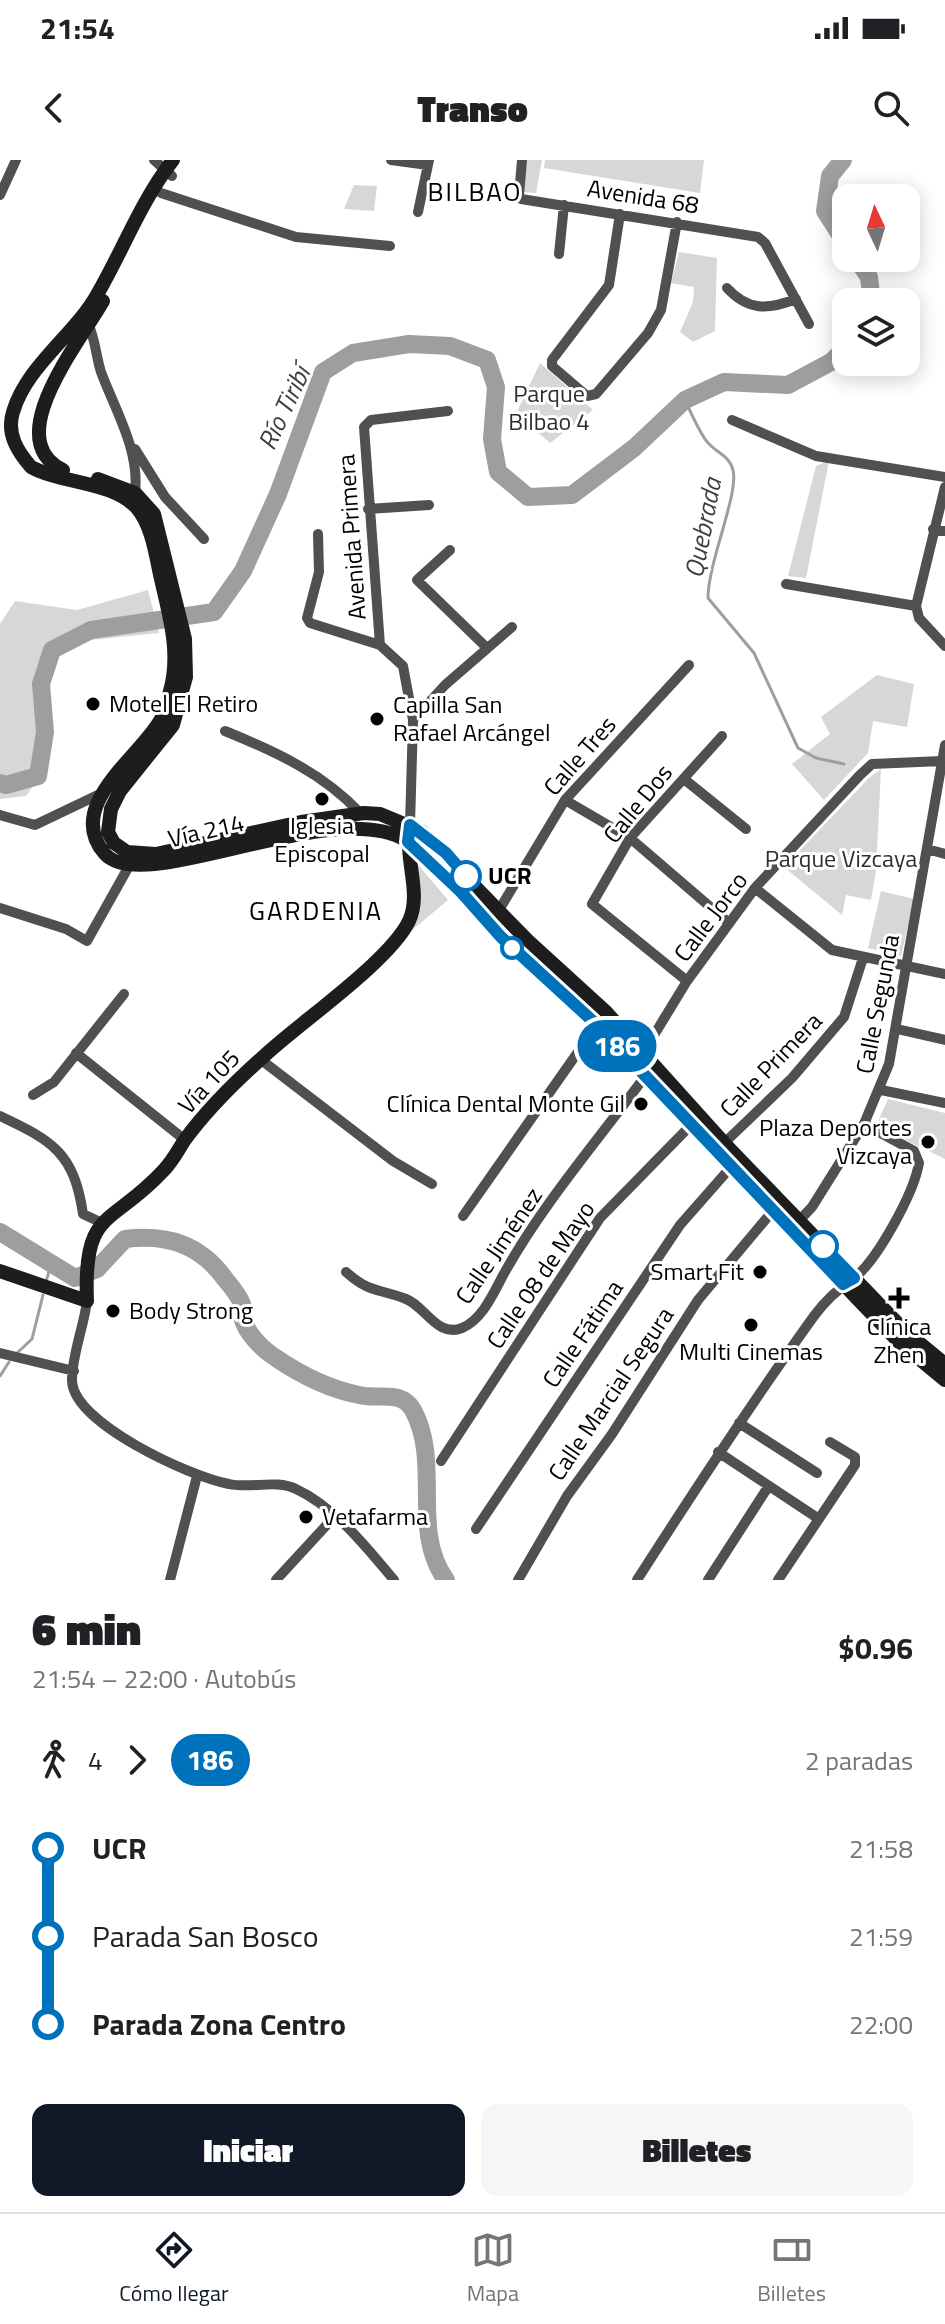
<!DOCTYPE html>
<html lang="es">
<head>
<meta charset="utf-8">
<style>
	:root { --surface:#fff; --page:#f6f6f6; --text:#202124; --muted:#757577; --line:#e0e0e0; --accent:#111827 }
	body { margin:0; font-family:"Titillium Web",sans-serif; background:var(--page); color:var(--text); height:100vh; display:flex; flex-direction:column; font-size:30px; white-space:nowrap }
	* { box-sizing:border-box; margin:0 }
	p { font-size:26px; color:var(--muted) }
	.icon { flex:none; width:44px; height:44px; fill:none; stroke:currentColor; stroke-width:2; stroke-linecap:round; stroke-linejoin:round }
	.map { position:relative; height:1420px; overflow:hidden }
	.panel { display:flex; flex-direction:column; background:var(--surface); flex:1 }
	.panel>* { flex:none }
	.badge { padding:0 16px; border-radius:26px; font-size:28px; line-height:52px }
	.needle { width:52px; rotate:356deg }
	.fabs { position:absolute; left:832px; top:24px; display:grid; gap:16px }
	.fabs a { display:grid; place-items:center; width:88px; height:88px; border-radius:16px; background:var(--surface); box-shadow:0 4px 20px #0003; font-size:40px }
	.map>.badge { position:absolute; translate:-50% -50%; box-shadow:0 0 0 4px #fff }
	.legs { display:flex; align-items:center; gap:12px; height:88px; padding:0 32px; font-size:26px }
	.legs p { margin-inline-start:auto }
	.summary { display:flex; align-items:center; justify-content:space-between; height:136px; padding:0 32px }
	h1 { font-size:44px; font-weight:800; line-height:60px }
	.primary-button { display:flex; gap:16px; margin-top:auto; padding:16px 32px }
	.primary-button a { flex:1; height:92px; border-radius:16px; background:var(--accent); color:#fff; font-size:32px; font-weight:800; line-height:92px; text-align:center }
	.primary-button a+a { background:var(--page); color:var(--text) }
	ul { padding:0 32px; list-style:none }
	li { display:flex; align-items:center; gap:28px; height:88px; font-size:30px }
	li i { display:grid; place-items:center; width:12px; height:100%; margin:0 10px; background:currentColor }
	li i::after { content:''; width:20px; height:20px; margin:-10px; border:6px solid; border-radius:50%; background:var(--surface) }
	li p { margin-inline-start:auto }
	li:first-child i { background:linear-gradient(#0000 50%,currentColor 0) }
	li:last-child i { background:linear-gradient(currentColor 50%,#0000 0) }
	.status { display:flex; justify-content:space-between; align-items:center; height:56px; padding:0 40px; background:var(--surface); direction:ltr }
	.status svg { height:22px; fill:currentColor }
	header { display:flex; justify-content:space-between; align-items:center; height:104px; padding:0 32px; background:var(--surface); font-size:36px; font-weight:800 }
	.menu { display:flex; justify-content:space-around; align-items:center; height:112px; border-top:2px solid var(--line); background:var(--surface); font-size:22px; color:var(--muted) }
	.menu a { display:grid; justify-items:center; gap:4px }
	.menu .on { color:var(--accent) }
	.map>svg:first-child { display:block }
	.green { fill:#d7d7d7 }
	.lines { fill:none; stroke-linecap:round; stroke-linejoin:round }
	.stream { stroke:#9e9e9e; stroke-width:3 }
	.river { stroke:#9e9e9e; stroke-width:18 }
	.street { stroke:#505050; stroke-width:10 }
	.secondary { stroke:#1d1d1d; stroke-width:14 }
	.line-1-casing { stroke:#fff; stroke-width:18 }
	.line-1 { stroke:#0072bc; stroke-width:12 }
	.poi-dot { fill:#000; stroke:#fff; stroke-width:3 }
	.stop-1-dot { fill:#fff; stroke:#0072bc; stroke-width:4 }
	.labels { text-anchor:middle; stroke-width:6; stroke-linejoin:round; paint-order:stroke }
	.street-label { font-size:24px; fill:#000; stroke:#fff }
	.park-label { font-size:24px; fill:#2e2e2e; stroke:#fff }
	.poi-label { font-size:24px; fill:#000; stroke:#fff; text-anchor:start }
	.stop-label { font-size:24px; font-weight:bold; fill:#000; stroke:#fff; text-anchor:start }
	.neighbourhood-label { font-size:26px; letter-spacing:2px; fill:#000; stroke:#fff }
	.water-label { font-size:26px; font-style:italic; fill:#3f3f3f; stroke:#fff }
</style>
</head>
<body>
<div class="status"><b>21:54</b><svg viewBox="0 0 49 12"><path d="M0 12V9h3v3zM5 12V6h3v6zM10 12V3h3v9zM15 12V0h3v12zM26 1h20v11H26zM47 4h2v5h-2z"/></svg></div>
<header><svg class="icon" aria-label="back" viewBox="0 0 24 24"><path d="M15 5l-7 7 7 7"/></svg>Transo<svg class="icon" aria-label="search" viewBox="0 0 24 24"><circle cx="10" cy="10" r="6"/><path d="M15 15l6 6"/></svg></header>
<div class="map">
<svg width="945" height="1420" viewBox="0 0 945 1420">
	<rect width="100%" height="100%" fill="#fff"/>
	<!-- green -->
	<path class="green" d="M527 0H542L536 33 522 32Z
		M545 0H704L700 33 544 8Z
		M354 25 377 26 374 51 344 49Z
		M679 92 717 98 715 171 693 182 680 172 693 142 694 127 671 123Z
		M540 203 593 250 550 283 516 254Z
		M829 301 806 418 788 416 816 306Z
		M148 430 159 473 52 484C50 498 46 513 46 527 44 567 52 603 26 636L0 639V464L15 441 77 450Z
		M877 515 914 524 907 567 873 561 868 593 824 640 792 604 830 574 821 557Z
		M881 609 876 711 871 740 846 735 842 755 784 707 869 618Z
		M414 700 448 740 411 771 418 751Z
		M881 731 914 739 901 796 868 788Z
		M888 939 945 953V999L876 966Z"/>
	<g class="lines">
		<!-- stream -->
		<path class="stream" d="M685 240C691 253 697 267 705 279 713 292 729 294 733 310 739 334 708 402 708 438L754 493 798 588 816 598 844 604
			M46 1122 51 1104
			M18 1192 32 1179 43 1135
			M0 1216 9 1202"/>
		<!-- river -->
		<path class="river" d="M843 0 830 16 825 51 846 84
			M856 98 869 117 872 142
			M0 623 6 625 38 616 45 572 41 524 52 490 91 470 214 452 243 411 278 334 323 212 353 193 409 184 450 186 487 200 496 227 492 279 498 312 528 337 572 335 634 288 685 240 724 222 788 225 831 202 846 187
			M0 1072 75 1118 97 1109 125 1079C167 1074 200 1084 225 1119 231 1126 239 1136 242 1144 243 1148 241 1153 242 1157 246 1173 262 1189 276 1198 301 1215 329 1229 359 1235 378 1240 401 1229 413 1250 442 1303 410 1371 446 1420"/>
		<!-- street -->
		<path class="street" d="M154 0 172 16
			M391 0 428 5
			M522 0 519 35 521 39 758 77 765 83 809 164
			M161 33 296 77 390 86
			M0 35 16 0
			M418 52 429 0
			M620 54 609 125 552 200V206L587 236 596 234 648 173 661 150 677 62
			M559 94 564 45
			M727 128C748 151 768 150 796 139
			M88 163C95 178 96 196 101 212 115 250 140 290 135 333
			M732 260 816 296 945 317
			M135 289 165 337 204 379
			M945 327 916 446 919 458 945 486
			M368 349 429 345
			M933 369 945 371
			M318 374 319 412 307 458 310 463 380 485
			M450 390 417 420 487 488
			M786 424 916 446
			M413 560 403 506 380 485 364 267 371 260 448 251
			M225 571C274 591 323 613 360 653
			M684 619 746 669
			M565 640 630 678 729 763
			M0 655 35 665 102 633
			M410 665 413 560 445 525 512 467
			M927 689 945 694
			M755 728 832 790 945 814
			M0 748 66 769 87 781 129 706
			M490 765 565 640 689 505
			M687 821 592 744 630 678 722 576
			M897 869 945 880
			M76 893 185 980
			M640 898 687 821 755 728 860 615 872 604 942 601
			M260 899 393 1001 432 1024
			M881 930 945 943
			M33 935 54 922 124 834
			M0 956C53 981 74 993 83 1054L100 1062
			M720 987 792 918 844 857 863 798
			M463 1056 606 852
			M795 1065 812 1047 864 964 889 904 945 585
			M346 1112C371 1134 378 1128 406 1139 425 1146 437 1178 462 1168 484 1159 495 1129 506 1110 545 1041 599 979 646 915
			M87 1141C84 1166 72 1195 72 1220 72 1263 191 1317 229 1324 250 1329 276 1319 296 1329 335 1347 367 1388 394 1420
			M0 1193 74 1211
			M739 1263 817 1313
			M718 1292 819 1359
			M441 1301 600 1058 691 965
			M476 1369 680 1065 731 1007
			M170 1420 197 1316
			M276 1420 334 1357
			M518 1420 567 1336 612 1274 698 1140 776 1047
			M637 1420C694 1331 752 1242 814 1156 825 1141 838 1129 853 1119 877 1101 914 1033 919 1003L914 991 864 964
			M708 1420 768 1327
			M778 1420 855 1305V1297L830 1282"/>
		<!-- secondary -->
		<path class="secondary" d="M173 0C141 41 124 88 98 133 75 175 27 205 13 252 6 274 18 292 31 307 62 324 112 321 137 348 152 365 156 397 161 419 169 455 181 493 170 531 168 540 165 551 161 559 141 596 63 646 105 694 144 737 330 636 406 680 444 703 471 746 501 777 533 810 570 837 601 870 702 972 799 1079 899 1182L945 1220
			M63 310C0 279 78 185 103 141
			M98 319 135 333 154 354 185 479 186 517 173 565 120 631 111 649 108 672 114 683 127 692 156 694 301 662 364 653 380 654 421 671 527 780 606 852 724 983 906 1172 945 1204
			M0 1111 87 1141C83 1048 111 1067 163 1011 172 1002 177 992 184 981 205 952 236 921 263 897 299 863 389 802 409 761 421 736 407 704 409 677"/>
	</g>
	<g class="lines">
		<defs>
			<path id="line-1" d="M466 716 446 693 410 665 408 682 461 732 501 777 597 865 843 1124 854 1118 823 1086"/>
		</defs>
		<!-- line-1 casing -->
		<use href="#line-1" class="line-1-casing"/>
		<!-- line-1 -->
		<use href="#line-1" class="line-1"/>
	</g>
	<!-- markers -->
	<g class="poi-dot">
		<circle cx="93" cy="544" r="8"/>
		<circle cx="377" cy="559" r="8"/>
		<circle cx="322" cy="639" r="8"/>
		<circle cx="641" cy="944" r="8"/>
		<circle cx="928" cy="982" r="8"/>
		<circle cx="760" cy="1112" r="8"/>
		<path d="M895 1126h8v8h8v8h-8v8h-8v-8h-8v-8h8z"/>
		<circle cx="113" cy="1151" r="8"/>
		<circle cx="751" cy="1165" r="8"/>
		<circle cx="306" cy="1357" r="8"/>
	</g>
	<g class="stop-1-dot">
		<circle cx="466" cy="716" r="14"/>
		<circle cx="512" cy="788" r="10"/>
		<circle cx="823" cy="1086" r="14"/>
	</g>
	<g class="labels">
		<!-- street labels -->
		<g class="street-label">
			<text transform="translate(643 37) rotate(9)" y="8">Avenida 68</text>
			<text transform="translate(352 377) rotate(-94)" y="8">Avenida Primera</text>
			<text transform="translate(580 596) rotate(-49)" y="8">Calle Tres</text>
			<text transform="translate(638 644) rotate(-51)" y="8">Calle Dos</text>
			<text transform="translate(206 671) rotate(-13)" y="8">Vía 214</text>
			<text transform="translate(711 757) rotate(-53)" y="8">Calle Jorco</text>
			<text transform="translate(878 844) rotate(-79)" y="8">Calle Segunda</text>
			<text transform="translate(771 905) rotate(-46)" y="8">Calle Primera</text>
			<text transform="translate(209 922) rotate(-47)" y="8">Vía 105</text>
			<text transform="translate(499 1086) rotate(-56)" y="8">Calle Jiménez</text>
			<text transform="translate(541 1115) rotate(-56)" y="8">Calle 08 de Mayo</text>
			<text transform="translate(583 1174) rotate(-56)" y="8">Calle Fátima</text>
			<text transform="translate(611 1234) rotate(-56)" y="8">Calle Marcial Segura</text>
		</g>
		<!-- park labels -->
		<g class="park-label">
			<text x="549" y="242">Parque<tspan x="549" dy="28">Bilbao 4</tspan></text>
			<text x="841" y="707">Parque Vizcaya</text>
		</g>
		<!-- poi labels -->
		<g class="poi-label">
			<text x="109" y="552">Motel El Retiro</text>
			<text x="393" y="553">Capilla San<tspan x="393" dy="28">Rafael Arcángel</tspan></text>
			<text x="322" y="674" text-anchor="middle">Iglesia<tspan x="322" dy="28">Episcopal</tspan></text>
			<text x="625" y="952" text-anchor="end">Clínica Dental Monte Gil</text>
			<text x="912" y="976" text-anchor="end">Plaza Deportes<tspan x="912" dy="28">Vizcaya</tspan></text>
			<text x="744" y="1120" text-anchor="end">Smart Fit</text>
			<text x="129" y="1159">Body Strong</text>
			<text x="899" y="1175" text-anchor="middle">Clínica<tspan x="899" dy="28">Zhen</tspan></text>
			<text x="751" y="1200" text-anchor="middle">Multi Cinemas</text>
			<text x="322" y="1365">Vetafarma</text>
		</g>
		<!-- stop labels -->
		<g class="stop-label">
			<text x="488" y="724">UCR</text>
		</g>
		<!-- neighbourhood labels -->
		<g class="neighbourhood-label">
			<text x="475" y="41">BILBAO</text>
			<text x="316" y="760">GARDENIA</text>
		</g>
		<!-- water labels -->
		<g class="water-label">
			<text transform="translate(284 248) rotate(-65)" y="9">Río Tiribí</text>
			<text transform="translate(703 368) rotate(-79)" y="9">Quebrada</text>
		</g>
	</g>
</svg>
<div class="fabs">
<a><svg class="needle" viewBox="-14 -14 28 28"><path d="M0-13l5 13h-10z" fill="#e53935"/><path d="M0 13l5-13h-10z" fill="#757577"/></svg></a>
<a><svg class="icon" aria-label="layers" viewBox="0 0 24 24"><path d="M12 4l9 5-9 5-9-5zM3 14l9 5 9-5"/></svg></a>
</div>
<b class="badge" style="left:617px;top:886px;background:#0072bc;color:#fff">186</b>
</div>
<section class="panel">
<div class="summary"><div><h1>6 min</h1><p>21:54 – 22:00 · Autobús</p></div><b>$0.96</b></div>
<div class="legs"><svg class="icon" aria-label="walk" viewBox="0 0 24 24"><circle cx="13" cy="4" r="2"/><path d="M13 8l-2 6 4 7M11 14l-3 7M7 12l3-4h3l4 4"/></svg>4<svg class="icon" aria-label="forward" viewBox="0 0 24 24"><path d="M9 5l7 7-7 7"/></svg><b class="badge" style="background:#0072bc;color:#fff">186</b><p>2 paradas</p></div>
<ul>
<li><i style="color:#0072bc"></i><b>UCR</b><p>21:58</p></li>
<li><i style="color:#0072bc"></i><span>Parada San Bosco</span><p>21:59</p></li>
<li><i style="color:#0072bc"></i><b>Parada Zona Centro</b><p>22:00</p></li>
</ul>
<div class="primary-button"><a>Iniciar</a><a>Billetes</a></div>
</section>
<nav class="menu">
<a class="on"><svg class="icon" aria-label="directions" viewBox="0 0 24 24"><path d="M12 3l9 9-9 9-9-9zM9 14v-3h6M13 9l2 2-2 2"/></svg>Cómo llegar</a>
<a><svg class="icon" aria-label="map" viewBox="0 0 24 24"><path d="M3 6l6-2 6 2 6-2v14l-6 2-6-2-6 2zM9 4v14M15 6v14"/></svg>Mapa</a>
<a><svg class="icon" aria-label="tickets" viewBox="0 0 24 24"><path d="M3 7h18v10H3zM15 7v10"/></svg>Billetes</a>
</nav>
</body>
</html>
